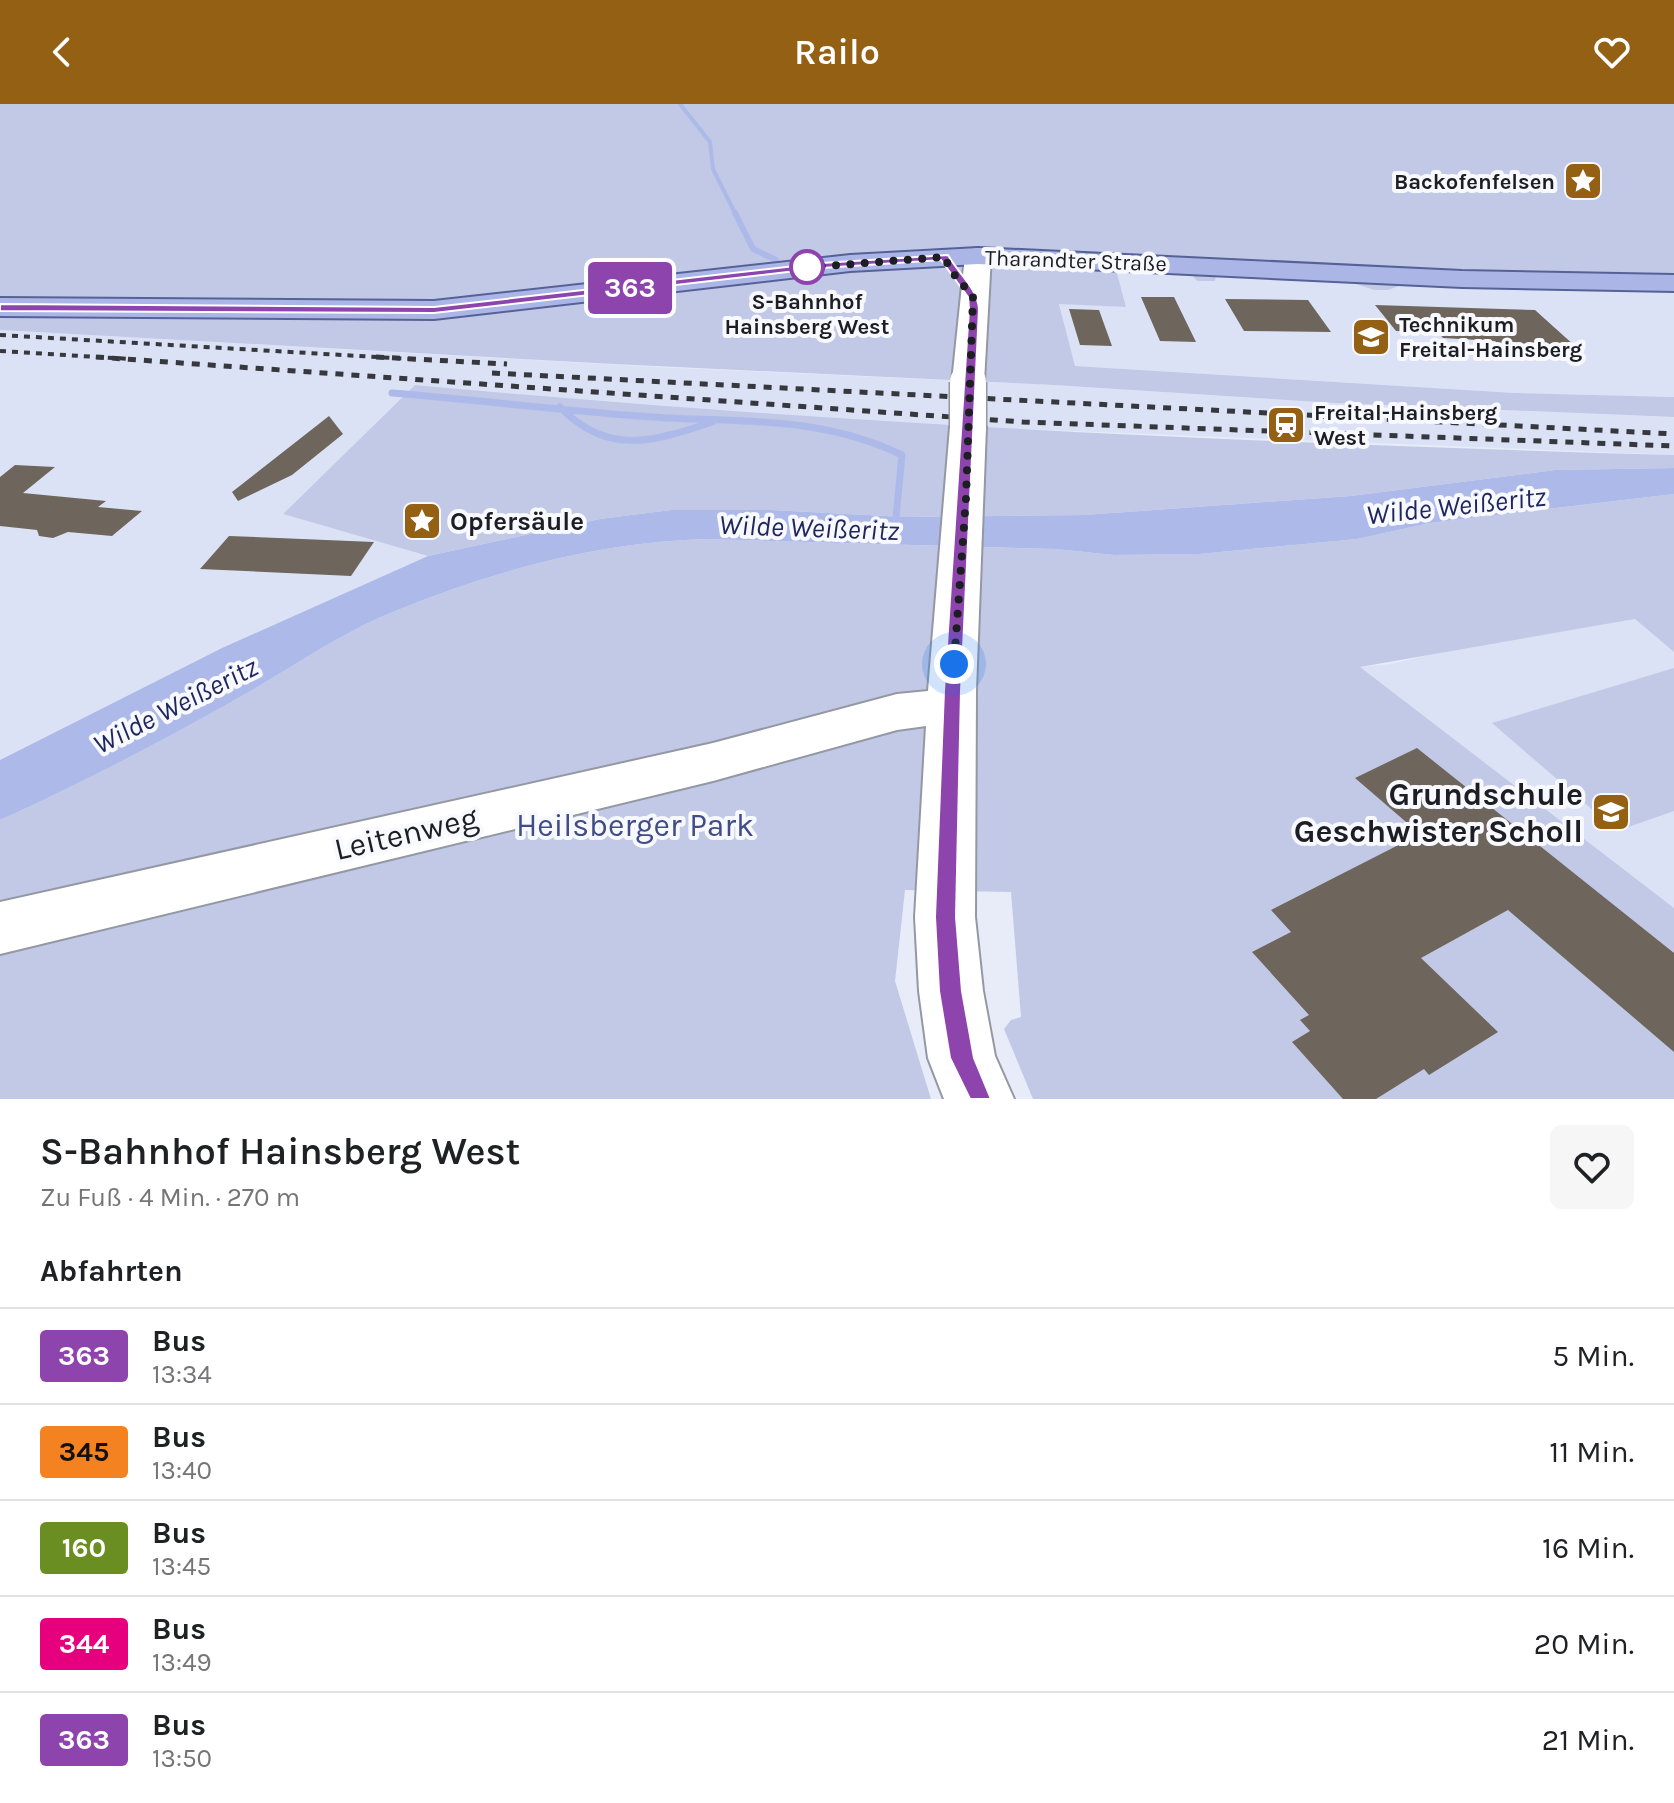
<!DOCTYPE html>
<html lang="de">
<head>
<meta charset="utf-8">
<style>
	:root { --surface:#fff; --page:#f6f6f6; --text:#202124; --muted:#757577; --line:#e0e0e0; --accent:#946014 }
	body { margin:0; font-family:Karla,sans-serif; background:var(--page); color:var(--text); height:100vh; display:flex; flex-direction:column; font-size:30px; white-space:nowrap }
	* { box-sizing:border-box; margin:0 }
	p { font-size:26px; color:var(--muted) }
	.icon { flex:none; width:44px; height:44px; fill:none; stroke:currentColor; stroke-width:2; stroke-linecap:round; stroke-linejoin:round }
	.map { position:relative; height:995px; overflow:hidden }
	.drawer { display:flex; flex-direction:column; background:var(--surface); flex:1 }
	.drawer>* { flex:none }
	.badge { padding:0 16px; border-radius:6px; font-size:28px; line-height:52px }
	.you { position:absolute; width:40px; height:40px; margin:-20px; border:6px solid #fff; border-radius:50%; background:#1a73e8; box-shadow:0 0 0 12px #1a73e833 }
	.map>.badge { position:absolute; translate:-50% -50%; box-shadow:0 0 0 4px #fff }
	h2 { padding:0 40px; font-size:30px; line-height:72px }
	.round { display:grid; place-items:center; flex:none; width:84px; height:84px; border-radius:12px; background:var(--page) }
	.overview { display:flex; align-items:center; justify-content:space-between; height:136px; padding:0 40px }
	h1 { font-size:38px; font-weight:600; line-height:60px }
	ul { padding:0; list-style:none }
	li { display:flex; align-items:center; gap:24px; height:96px; padding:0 40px; border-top:2px solid var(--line) }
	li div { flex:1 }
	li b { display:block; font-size:30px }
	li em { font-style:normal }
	li .badge { min-width:88px; font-weight:700; text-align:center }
	header { display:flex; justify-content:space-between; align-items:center; height:104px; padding:0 40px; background:var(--accent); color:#fff; font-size:36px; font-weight:600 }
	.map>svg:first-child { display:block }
	.built { fill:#dce2f6 }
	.green { fill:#c1c9e6 }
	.water { fill:#adbae9 }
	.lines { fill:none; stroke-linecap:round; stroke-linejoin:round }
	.stream-far2 { stroke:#adbae9; stroke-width:4 }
	.stream-far1 { stroke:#adbae9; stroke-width:6 }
	.stream { stroke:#adbae9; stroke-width:7 }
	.building { fill:#6e665c }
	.minor-casing { stroke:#9498a3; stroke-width:4 }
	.major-casing { stroke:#566297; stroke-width:4 }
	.minor { fill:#fff; fill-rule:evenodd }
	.major { fill:#acb6e6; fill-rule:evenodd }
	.rail-far1 { stroke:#36383d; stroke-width:4; stroke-dasharray:6 6; stroke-linecap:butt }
	.rail { stroke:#36383d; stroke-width:5; stroke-dasharray:8 8; stroke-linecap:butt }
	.minor-bridge-casing { stroke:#9498a3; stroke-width:39; stroke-linecap:butt }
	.minor-bridge { stroke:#fff; stroke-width:36 }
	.line { fill:#8e44ad; stroke:#fff; stroke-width:2 }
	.walk { stroke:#1d1e23; stroke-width:8; stroke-dasharray:0 14.4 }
	.stop-dot { fill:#fff; stroke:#8e44ad; stroke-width:4 }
	.labels { text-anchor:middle; stroke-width:8; stroke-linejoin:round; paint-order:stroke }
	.far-poi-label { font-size:22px; font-weight:bold; fill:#1d1e23; stroke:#f8f9fe; text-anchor:start }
	.far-street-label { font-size:22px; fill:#1d1e23; stroke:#f8f9fe }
	.far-stop-label { font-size:22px; font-weight:bold; fill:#1d1e23; stroke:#f8f9fe }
	.poi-label { font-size:26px; font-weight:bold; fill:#1d1e23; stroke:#f8f9fe; text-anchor:start }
	.water-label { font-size:28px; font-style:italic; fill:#1e265d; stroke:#f8f9fe }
	.near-poi-label { font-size:32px; font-weight:bold; fill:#1d1e23; stroke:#f8f9fe; text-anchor:end }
	.near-park-label { font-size:32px; fill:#404c87; stroke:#f8f9fe }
	.near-street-label { font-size:32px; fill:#1d1e23; stroke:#f8f9fe }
</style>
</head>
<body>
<header><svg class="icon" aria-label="back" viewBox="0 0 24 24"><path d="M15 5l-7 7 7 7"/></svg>Railo<svg class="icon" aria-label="heart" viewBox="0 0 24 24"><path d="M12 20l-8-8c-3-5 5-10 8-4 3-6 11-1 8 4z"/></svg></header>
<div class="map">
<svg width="1674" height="995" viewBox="0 0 1674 995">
	<rect width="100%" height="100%" fill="#e8ecf8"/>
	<!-- built -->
	<path class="built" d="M1115 166 1192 171 1198 177H1214L1215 172 1350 178 1374 186 1399 182 1674 188V293L1515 289 1074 262 1059 199 1125 203Z
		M0 226 657 263 1054 281 1334 299 1674 313V351L920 321 649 303 415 281 283 410 428 452 222 544 0 656Z
		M1635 515 1674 548V805L1359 563 1391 560 1445 547Z"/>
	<!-- green -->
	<path class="green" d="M0 0H1674V188L1399 182 1388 186H1374L1350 178 1216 172 1215 177H1197L1192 171 1116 166 1126 203 1059 200 1075 262 1515 289 1674 293V313L1334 299 1054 281 613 260 0 226Z
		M415 281C834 320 1253 339 1674 351V364L1555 366 1351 392 1084 411 904 413 771 406H671L600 415 428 452 283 410Z
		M1674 390V548L1635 515 1360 563 1674 804V995H1033L1004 925 1011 916 1021 913 1011 788 905 786 895 877 931 995H0V716C85 678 168 634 249 588 292 563 336 533 381 513 482 470 594 438 705 435L1055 445 1114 451 1199 450 1357 435 1430 419Z
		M1674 564V707L1617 727 1492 619Z"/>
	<!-- water -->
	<path class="water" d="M1674 364V390L1430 419 1357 435 1199 450 1114 451 1055 445 705 435C594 438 482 470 381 513 336 533 292 563 249 588 168 634 85 678 0 716V656L222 544 428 452 600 415 671 406H771L904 413 1084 411 1351 392 1555 366Z"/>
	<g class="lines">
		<!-- stream-far2 -->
		<path class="stream-far2" d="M680 0 710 38 713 65 736 111"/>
		<!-- stream-far1 -->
		<path class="stream-far1" d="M735 109 753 145 776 156"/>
		<!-- stream -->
		<path class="stream" d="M392 289C479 296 565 307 652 313 741 319 819 311 902 351L896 413 901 421
			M560 303C607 352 653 338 712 318"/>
	</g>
	<!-- building -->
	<path class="building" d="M1141 193H1174L1196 238 1160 237Z
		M1225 195 1308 196 1331 228 1244 227Z
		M1375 201 1535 206 1585 251 1507 249 1495 237 1443 234 1438 228 1396 227Z
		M1069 205 1099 206 1112 242 1080 241Z
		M329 312 343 330 292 371 238 397 232 388Z
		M15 361 55 363 23 389 106 397 98 403 142 407 112 432 68 428 53 434 39 432 37 426 0 422V373Z
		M229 432 374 438 351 472 200 465Z
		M1417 644 1674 849V948L1508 806 1421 854 1498 928 1429 971 1424 965 1376 995H1343L1292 938 1310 927 1300 916 1309 911 1252 848 1291 828 1271 806 1420 730 1355 674Z"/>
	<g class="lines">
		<defs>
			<path id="minor" d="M978 144 987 146 991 152 984 278 980 285 968 288 956 285 952 278 965 152 969 146Z
				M968 312 980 316 986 323 976 587 975 813 983 887 995 952 1014 995H944L928 954 919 887 915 813 926 622 897 626 713 677 0 850V798L713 639 897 590 928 587 950 323 956 316Z"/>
			<path id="major" d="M978 144 1462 167 1674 171V187L1462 183 978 160 850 167 434 215 0 212V194L434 197 850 151Z"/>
		</defs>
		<!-- minor casing -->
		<use href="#minor" class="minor-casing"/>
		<!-- major casing -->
		<use href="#major" class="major-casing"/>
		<!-- minor -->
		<use href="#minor" class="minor"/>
		<!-- major -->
		<use href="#major" class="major"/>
		<!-- rail-far1 -->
		<path class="rail-far1" d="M0 231 411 255
			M0 247 130 255"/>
		<!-- rail -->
		<path class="rail" d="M96 253 1023 318 1674 342
			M376 253 507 260
			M492 269 1674 330"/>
		<defs>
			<path id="minor-bridge" d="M968 278V323"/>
		</defs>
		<!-- minor-bridge casing -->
		<use href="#minor-bridge" class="minor-bridge-casing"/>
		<!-- minor-bridge -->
		<use href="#minor-bridge" class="minor-bridge"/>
	</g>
	<!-- line -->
	<path class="line" d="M948 151C958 169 978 185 979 205L961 587 956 813 962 887 974 954 991 995H970L950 954 939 887 935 813 944 587 969 205 968 193 941 156 822 164 434 209 0 207V200L434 203 822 159Z"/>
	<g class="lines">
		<!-- walk -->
		<path class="walk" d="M807 163 800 164 944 153 952 168 973 193 966 394 954 560"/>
	</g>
	<!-- icons -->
	<defs>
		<symbol id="sight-square" viewBox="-11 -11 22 22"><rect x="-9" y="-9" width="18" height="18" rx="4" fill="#946014" stroke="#f8f9fe"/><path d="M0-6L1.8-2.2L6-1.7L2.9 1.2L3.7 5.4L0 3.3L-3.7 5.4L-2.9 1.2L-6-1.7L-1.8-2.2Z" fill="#fff"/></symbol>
		<symbol id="university-square" viewBox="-11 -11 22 22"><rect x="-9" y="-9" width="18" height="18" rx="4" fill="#946014" stroke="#f8f9fe"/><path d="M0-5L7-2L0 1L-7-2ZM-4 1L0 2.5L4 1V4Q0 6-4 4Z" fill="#fff"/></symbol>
		<symbol id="station-square" viewBox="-11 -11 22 22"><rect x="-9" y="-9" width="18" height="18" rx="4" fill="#946014" stroke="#f8f9fe"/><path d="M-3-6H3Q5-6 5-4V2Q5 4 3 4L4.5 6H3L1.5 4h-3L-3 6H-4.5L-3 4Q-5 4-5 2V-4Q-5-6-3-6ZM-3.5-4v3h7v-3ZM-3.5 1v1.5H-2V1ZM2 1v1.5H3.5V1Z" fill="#fff"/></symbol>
		<symbol id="school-square" viewBox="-11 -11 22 22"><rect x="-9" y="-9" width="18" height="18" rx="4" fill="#946014" stroke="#f8f9fe"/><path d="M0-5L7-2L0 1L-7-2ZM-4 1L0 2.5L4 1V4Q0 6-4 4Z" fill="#fff"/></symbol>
	</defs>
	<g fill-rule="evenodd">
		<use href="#sight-square" x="1561" y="55" width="44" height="44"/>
		<use href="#university-square" x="1349" y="211" width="44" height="44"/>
		<use href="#station-square" x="1264" y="299" width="44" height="44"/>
		<use href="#sight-square" x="400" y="395" width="44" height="44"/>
		<use href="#school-square" x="1589" y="686" width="44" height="44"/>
	</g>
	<!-- markers -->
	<circle class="stop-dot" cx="807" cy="163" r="16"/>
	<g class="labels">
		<!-- far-poi labels -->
		<g class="far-poi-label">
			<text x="1555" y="85" text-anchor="end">Backofenfelsen</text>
			<text x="1399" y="228">Technikum<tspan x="1399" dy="25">Freital-Hainsberg</tspan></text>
			<text x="1314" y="316">Freital-Hainsberg<tspan x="1314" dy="25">West</tspan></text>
		</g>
		<!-- far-street labels -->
		<g class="far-street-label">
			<text transform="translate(1076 156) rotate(2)" y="8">Tharandter Straße</text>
		</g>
		<!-- far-stop labels -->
		<g class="far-stop-label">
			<text x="807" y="205">S-Bahnhof<tspan x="807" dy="25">Hainsberg West</tspan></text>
		</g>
		<!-- poi labels -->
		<g class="poi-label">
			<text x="450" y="426">Opfersäule</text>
		</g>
		<!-- water labels -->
		<g class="water-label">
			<text transform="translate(1456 401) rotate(-6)" y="10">Wilde Weißeritz</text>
			<text transform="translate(809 423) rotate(2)" y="10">Wilde Weißeritz</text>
			<text transform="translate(175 601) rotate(-27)" y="10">Wilde Weißeritz</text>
		</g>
		<!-- near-poi labels -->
		<g class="near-poi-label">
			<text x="1583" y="701">Grundschule<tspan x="1583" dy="37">Geschwister Scholl</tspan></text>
		</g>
		<!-- near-park labels -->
		<g class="near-park-label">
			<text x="635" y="732">Heilsberger Park</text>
		</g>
		<!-- near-street labels -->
		<g class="near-street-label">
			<text transform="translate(406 729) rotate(-13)" y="11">Leitenweg</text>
		</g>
	</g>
</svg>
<div class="you" style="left:954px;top:560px"></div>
<b class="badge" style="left:630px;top:184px;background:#8e44ad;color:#fff">363</b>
</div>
<section class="drawer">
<div class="overview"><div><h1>S-Bahnhof Hainsberg West</h1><p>Zu Fuß · 4 Min. · 270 m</p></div><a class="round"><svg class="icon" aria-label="heart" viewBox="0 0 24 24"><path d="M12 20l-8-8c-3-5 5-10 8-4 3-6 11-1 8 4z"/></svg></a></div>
<h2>Abfahrten</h2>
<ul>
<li><span class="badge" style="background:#8e44ad;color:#fff">363</span><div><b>Bus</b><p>13:34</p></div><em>5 Min.</em></li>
<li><span class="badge" style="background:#f58220;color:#111">345</span><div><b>Bus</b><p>13:40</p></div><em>11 Min.</em></li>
<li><span class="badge" style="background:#6b8e23;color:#fff">160</span><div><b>Bus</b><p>13:45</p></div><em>16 Min.</em></li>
<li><span class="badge" style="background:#e6007e;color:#fff">344</span><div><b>Bus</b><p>13:49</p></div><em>20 Min.</em></li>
<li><span class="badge" style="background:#8e44ad;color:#fff">363</span><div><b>Bus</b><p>13:50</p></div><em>21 Min.</em></li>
</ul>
</section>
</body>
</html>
